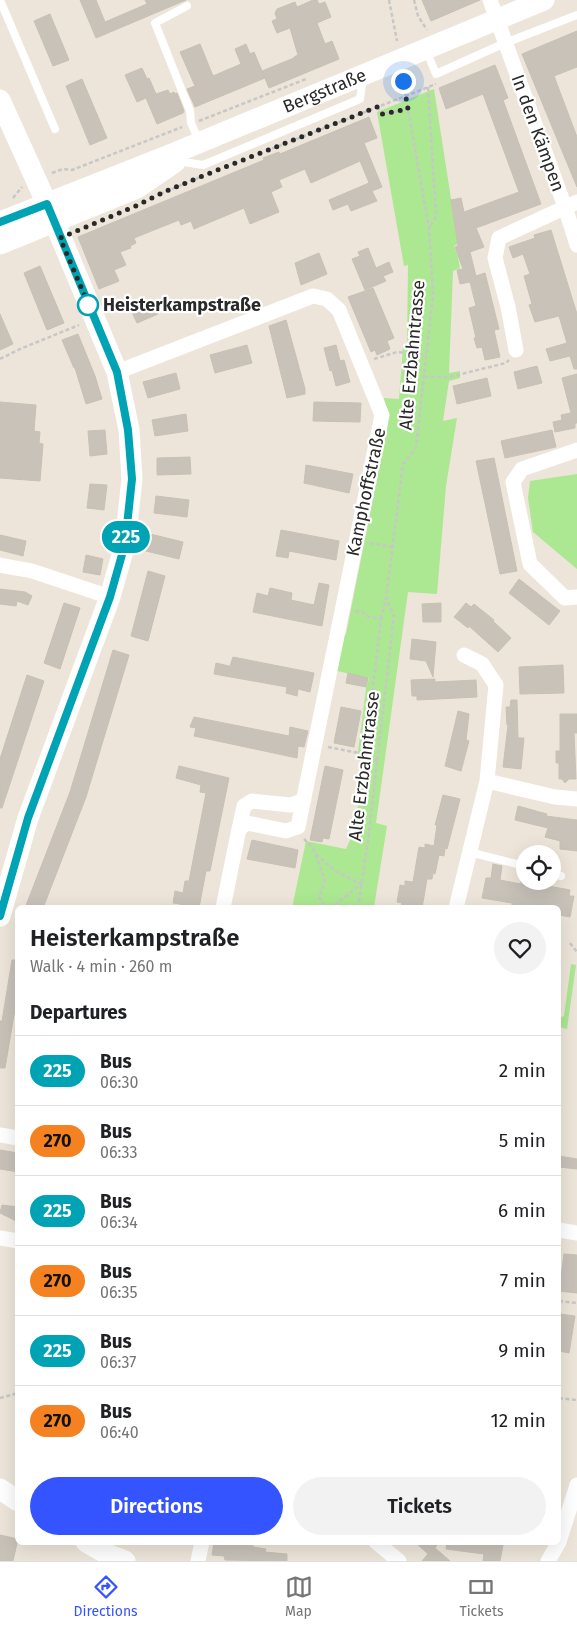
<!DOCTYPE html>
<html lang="en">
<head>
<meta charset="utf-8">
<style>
	:root { --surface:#fff; --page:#f2f2f2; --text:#202124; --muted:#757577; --line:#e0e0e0; --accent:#3454ff }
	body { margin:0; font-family:"Fira Sans",sans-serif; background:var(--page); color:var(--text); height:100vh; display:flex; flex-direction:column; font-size:19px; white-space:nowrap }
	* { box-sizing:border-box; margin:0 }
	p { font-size:16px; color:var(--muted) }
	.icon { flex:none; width:28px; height:28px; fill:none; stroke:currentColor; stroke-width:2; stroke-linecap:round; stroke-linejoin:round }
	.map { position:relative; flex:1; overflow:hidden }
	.panel { position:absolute; left:15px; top:905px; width:546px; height:640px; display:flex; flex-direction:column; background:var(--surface); border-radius:8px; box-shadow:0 5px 20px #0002 }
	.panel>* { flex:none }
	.badge { padding:0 10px; border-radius:16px; font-size:18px; line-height:32px }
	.buttons { position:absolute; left:516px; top:845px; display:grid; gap:10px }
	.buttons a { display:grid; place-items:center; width:45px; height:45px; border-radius:50%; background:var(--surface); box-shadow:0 5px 20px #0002; font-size:25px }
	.you { position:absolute; width:25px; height:25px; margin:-12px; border:4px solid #fff; border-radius:50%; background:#1a73e8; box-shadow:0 0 0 8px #1a73e833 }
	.map>.badge { position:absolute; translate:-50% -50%; box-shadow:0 0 0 2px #fff }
	h2 { padding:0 15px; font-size:19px; line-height:45px }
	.round { display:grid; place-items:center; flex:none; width:52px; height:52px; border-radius:26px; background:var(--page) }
	.headline { display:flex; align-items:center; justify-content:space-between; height:85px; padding:0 15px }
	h1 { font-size:24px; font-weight:600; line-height:38px }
	.action { display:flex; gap:10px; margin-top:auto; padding:10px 15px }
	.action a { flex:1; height:58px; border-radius:30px; background:var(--accent); color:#fff; font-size:20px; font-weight:600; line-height:58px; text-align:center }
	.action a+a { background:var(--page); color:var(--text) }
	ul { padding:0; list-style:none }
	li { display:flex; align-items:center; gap:15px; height:70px; padding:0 15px; border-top:1px solid var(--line) }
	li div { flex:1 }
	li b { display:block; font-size:19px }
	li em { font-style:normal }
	li .badge { min-width:55px; font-weight:700; text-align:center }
	.dock { display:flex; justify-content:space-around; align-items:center; height:70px; border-top:1px solid var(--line); background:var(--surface); font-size:14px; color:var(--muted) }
	.dock a { display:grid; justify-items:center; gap:2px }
	.dock .selected { color:var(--accent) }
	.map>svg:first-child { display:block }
	.green { fill:#ace891 }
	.building { fill:#c8c2b9; stroke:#c8c1b3 }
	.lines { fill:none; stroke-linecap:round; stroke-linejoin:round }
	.path { stroke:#c7c7c7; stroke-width:2.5; stroke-dasharray:4 2.5; stroke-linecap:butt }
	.lane { stroke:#fff; stroke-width:8 }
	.street { stroke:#fff; stroke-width:15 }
	.secondary { stroke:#fff; stroke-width:21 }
	.line-casing { stroke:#fff; stroke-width:11 }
	.line { stroke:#00a3b4; stroke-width:8 }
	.walk { stroke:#292929; stroke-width:5; stroke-dasharray:0 9 }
	.stop-dot { fill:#fff; stroke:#00a3b4; stroke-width:2.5 }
	.labels { text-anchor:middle; stroke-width:4.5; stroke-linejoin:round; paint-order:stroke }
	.street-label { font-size:18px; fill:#292929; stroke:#fff }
	.stop-label { font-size:18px; font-weight:bold; fill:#292929; stroke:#fff; text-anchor:start }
</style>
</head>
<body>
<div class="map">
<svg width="577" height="1561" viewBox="0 0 577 1561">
	<rect width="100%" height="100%" fill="#ede5d9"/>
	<!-- green -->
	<path class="green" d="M434 89 458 244 454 246 458 257 460 268 453 271 449 373 460 371V378L449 381 443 421 457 418 446 486 437 594 408 592 376 823 387 826 374 907 292 908 306 841 346 849 354 831 365 765 357 760 366 688 369 678 337 671 344 636 346 634 388 424 384 398 399 399 403 347 407 345 408 265 404 266 377 112Z
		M577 474V569L533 532 528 498 530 481Z
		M571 964 576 965 567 1029 559 1027V1018L564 1016Z"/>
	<!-- building -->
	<path class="building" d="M80 0H96L105 22 147 4 145 0H186L96 38Z
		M313 0H317L319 4 325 2 331 17 317 23 325 44 332 41 339 59 269 88 262 71 294 58V57L298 55 290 28 277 33 272 21 277 19 275 13 277 9 295 2 297 7Z
		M422 0H480L431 21Z
		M50 14 69 60 53 66 34 21Z
		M577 31V67L554 76 577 137V187L522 54Z
		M200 44 213 76 241 64 235 49 246 44 250 54 254 52 265 78 195 107 187 89 195 86 180 52Z
		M495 65 508 98 503 100 541 204 476 228 484 247 470 252 476 276 485 273 499 329 494 330 500 357 485 360 482 347 477 348 474 338H476L469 308 476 306 470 282 460 284 457 270 463 269 455 247 458 246 451 200 461 198 464 212 519 192 483 94 446 109 439 88Z
		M142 68 147 79 149 78 156 94 168 90 170 94 174 92 175 94 177 93 184 111 183 113 157 124 146 98 137 102 125 75Z
		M82 79 107 138 90 145 66 86Z
		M369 117 377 138 364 143 382 187 372 191 377 201 351 211 348 204 333 210 329 200 369 183 370 185 360 161 311 183 305 169 279 180 282 187 271 192 279 212 250 224 244 208 194 229 191 221 181 225 179 220 134 238 136 243 130 246 131 248 120 252 126 265 114 270 119 281 99 289 78 237 264 160 263 158 279 152 280 154Z
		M551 230 577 314V369H574L570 356 550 361 546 349 567 343 559 316 535 322 529 305 532 304 524 276 530 274 523 254 513 258 509 247 535 238 534 235Z
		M368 248 376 268 389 262 393 272 383 276 386 281 365 290 352 259 360 256 358 252Z
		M319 253 327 274 301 285 295 263Z
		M40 266 64 323 47 330 24 273Z
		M373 288 394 338 387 341 390 349 377 355 375 350 371 352 348 297Z
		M153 301 158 314 137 323 131 310Z
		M0 314 13 344 0 350Z
		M286 320 305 389V394L287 398 269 326Z
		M78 334 95 376 102 399 86 404 75 368H74L62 340Z
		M247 345 252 363 215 373 210 355Z
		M336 345 340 361 344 360 350 382 336 386 332 370 330 371 324 348Z
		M537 366 542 383 518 389 514 372Z
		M176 373 180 389 148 398 143 382Z
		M577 374V423H575V428L555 432 553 422 562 420 561 415 571 413 562 378Z
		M487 378 491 396 457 404 453 386Z
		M0 402 36 405 34 431 40 432 39 443 43 444 40 481 0 478Z
		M314 402 361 403 360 422 313 421Z
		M186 414 188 431 155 436 152 420Z
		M105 430 107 454 90 456 88 431Z
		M552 430 556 447 505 458 501 441Z
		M190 457 191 474 157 475V458Z
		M494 458 517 571 500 574 476 461Z
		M306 465 353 474 349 493 304 483Z
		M90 484 107 485 104 510 87 508Z
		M156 496 189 500 187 517 154 513Z
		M281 530 339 541 336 560 289 551 288 558 276 556Z
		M150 534 183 542 179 559 146 551Z
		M0 535 26 541 23 556 0 550Z
		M86 555 103 559 100 575 83 572Z
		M148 571 165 576 148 641 131 636Z
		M519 579 560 611 549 625 509 593Z
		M319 583 329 585 322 626 253 612 257 593 268 596 270 588 292 593 291 600 314 605Z
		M0 589 25 592 32 596 28 605 17 601 16 606 0 604Z
		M64 603 80 608 60 669 44 663Z
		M441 603V622H423L422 604Z
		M466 603 471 607 474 604 494 620 493 621 511 638 498 652 469 626 468 628 454 617Z
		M412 639 436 642 433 677 426 661 410 659Z
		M113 650 129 655 86 797 43 908H25L70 792Z
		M233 657 314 673 310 692 298 689 297 696 286 693 287 687 214 674 216 663 229 666V669Z
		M563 665 564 693 520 694 519 667Z
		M348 673 368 678 366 687 346 683Z
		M27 675 44 681 2 808H0V759Z
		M435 679V682L476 680 477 697 417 700V696H412L411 680Z
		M511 700H517L518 738H524L521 769 503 767 508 725H507L506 707H510Z
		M341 707 361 711 354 747 334 743Z
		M458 711 469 714 466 740 469 741 461 771 445 766Z
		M560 714H577V733H574L576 779H569L565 783 562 779H559V763H556V751H560Z
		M194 717 289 736 290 727 308 731 304 747 298 746 297 758 194 736 196 728 190 727Z
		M179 766 229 778 210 871H206L199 908H180V904L173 903 175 891 183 893 185 881H189L206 793 200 792 201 785 176 778Z
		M325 766 343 770 329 839 323 838 322 842 310 840Z
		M443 795 460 799 447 849 445 848 444 856 439 855 435 874 433 873 432 879H427L422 908H401L402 903 397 902 400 885 405 886V881L413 882 419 847 425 848V844L434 846 437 825H435Z
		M518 806 547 814 546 816 577 820V851L560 849V841L545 837 548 828 515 820Z
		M252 840 298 850 295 868 247 859Z
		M493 864 502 866 500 880 521 884V881L570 890 569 896H574L570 917 559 915V908H523L512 906V903L482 898 486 878H491Z
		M12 960H18V1010L15 1009 5 1068H0V1021H2Z
		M0 1150 18 1153V1172L0 1169Z
		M559 1156 577 1159V1169L559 1167Z
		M2 1205 18 1207V1222L0 1213Z
		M564 1254 577 1255V1293L559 1291Z
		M559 1314 575 1316 569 1353 559 1351Z
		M0 1535 18 1539 13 1561H0Z
		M214 1542H241L253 1544V1547L266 1549 265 1552 287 1554V1561L225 1560 224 1556 212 1555Z
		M415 1542H439L435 1548 450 1561H422L428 1554Z
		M447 1542H482L503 1545 500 1561H483L484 1554 446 1549Z"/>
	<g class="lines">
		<!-- path -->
		<path class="path" d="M389 0 397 41
			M414 0 418 16 427 30
			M428 87 436 217 430 227
			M377 107 382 114 408 109
			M199 121 306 79
			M266 151 436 84
			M52 173 63 169 72 170 182 127
			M160 194 203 176
			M13 198 22 187
			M0 359 20 349 79 325
			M374 359 397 352 426 355
			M424 377H449L506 363 509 360
			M370 543 392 547
			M355 611 363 612 369 617 381 619 365 754 377 761
			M381 619 386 599
			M328 747 364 754
			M304 839 313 848 325 880 319 897 326 908
			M316 854 335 871 361 884 331 908
			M358 908 368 841 394 615 386 599 403 464 416 448 433 295 429 228 402 75
			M570 943 577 952
			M559 1301 577 1303
			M0 1398 18 1393
			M559 1398 577 1400"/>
		<!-- lane -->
		<path class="lane" d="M0 0 55 129
			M187 6 155 23 190 111 191 123 199 141
			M426 50 436 74 505 43 577 15
			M177 161 203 165 360 99 363 77
			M469 852 525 866
			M552 874 561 876"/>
		<!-- street -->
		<path class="street" d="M490 0 565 207 577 245
			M516 350 508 307 495 258 499 238 577 202
			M117 372 313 296 327 299 339 310 382 415 298 827 286 831 247 823 239 829 223 908
			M577 450 522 469 513 482 530 564 565 598 577 597
			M0 565 32 571 110 597
			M464 655 482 664 496 685 487 781 555 797 577 799
			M239 829 244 806 252 801 290 805 297 803 304 799
			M456 908 487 781
			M0 1135 18 1138
			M559 1230 577 1233
			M0 1238 18 1241
			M376 1542 399 1561
			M559 1542 577 1485
			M198 1561 202 1542
			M548 1561 559 1542"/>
		<!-- secondary -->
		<g class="secondary">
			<path d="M0 100 47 204 117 372 129 430 132 479 125 544 110 597 28 818 0 916"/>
			<path id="s1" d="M0 222 172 154 544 0"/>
			<path d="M0 244 137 188 175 162"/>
			<path d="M0 1489 18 1501"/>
			<path d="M86 1542 107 1554 125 1561"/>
		</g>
	</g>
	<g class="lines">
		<defs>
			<path id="line" d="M0 222 47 204 117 372 128 430 132 479 125 544 110 597 28 818 0 916"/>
		</defs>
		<!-- line casing -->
		<use href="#line" class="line-casing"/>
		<!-- line -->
		<use href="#line" class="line"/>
		<!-- walk -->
		<path class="walk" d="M88 305 90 308 60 238 136 206 164 192 205 175 377 107 382 114 408 109 403 81"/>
	</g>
	<!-- markers -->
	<circle class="stop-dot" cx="88" cy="305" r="10"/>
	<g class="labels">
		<!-- street labels -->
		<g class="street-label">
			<text dy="6" stroke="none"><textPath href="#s1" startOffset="350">Bergstraße</textPath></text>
			<text transform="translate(538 133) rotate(70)" y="6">In den Kämpen</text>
			<text transform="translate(412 355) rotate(-85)" y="6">Alte Erzbahntrasse</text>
			<text transform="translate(366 492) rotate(-78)" y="6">Kamphoffstraße</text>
			<text transform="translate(364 766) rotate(-83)" y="6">Alte Erzbahntrasse</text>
		</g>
		<!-- stop labels -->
		<g class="stop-label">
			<text x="103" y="311">Heisterkampstraße</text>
		</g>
	</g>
</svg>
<div class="buttons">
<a><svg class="icon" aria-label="locate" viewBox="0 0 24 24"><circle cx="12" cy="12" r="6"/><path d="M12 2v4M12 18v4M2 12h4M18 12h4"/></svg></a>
</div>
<div class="you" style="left:403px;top:81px"></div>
<b class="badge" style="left:126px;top:537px;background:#00a3b4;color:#fff">225</b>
<section class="panel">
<div class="headline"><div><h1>Heisterkampstraße</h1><p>Walk · 4 min · 260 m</p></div><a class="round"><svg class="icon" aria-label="heart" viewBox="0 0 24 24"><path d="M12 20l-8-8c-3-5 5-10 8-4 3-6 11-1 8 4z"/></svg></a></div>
<h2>Departures</h2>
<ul>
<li><span class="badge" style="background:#00a3b4;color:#fff">225</span><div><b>Bus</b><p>06:30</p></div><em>2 min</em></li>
<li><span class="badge" style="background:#f58220;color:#111">270</span><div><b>Bus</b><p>06:33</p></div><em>5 min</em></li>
<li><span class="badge" style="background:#00a3b4;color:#fff">225</span><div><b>Bus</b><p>06:34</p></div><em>6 min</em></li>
<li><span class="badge" style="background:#f58220;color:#111">270</span><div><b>Bus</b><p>06:35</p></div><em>7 min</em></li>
<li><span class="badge" style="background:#00a3b4;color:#fff">225</span><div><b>Bus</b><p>06:37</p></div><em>9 min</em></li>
<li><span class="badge" style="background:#f58220;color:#111">270</span><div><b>Bus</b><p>06:40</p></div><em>12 min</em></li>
</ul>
<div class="action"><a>Directions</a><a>Tickets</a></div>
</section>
</div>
<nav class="dock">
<a class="selected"><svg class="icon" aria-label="directions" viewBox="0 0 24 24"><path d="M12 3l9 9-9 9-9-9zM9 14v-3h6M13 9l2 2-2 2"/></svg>Directions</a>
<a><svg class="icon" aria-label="map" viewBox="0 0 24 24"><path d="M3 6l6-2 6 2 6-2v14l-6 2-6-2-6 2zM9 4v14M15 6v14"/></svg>Map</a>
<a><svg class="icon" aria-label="tickets" viewBox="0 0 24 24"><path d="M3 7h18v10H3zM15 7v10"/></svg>Tickets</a>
</nav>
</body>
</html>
